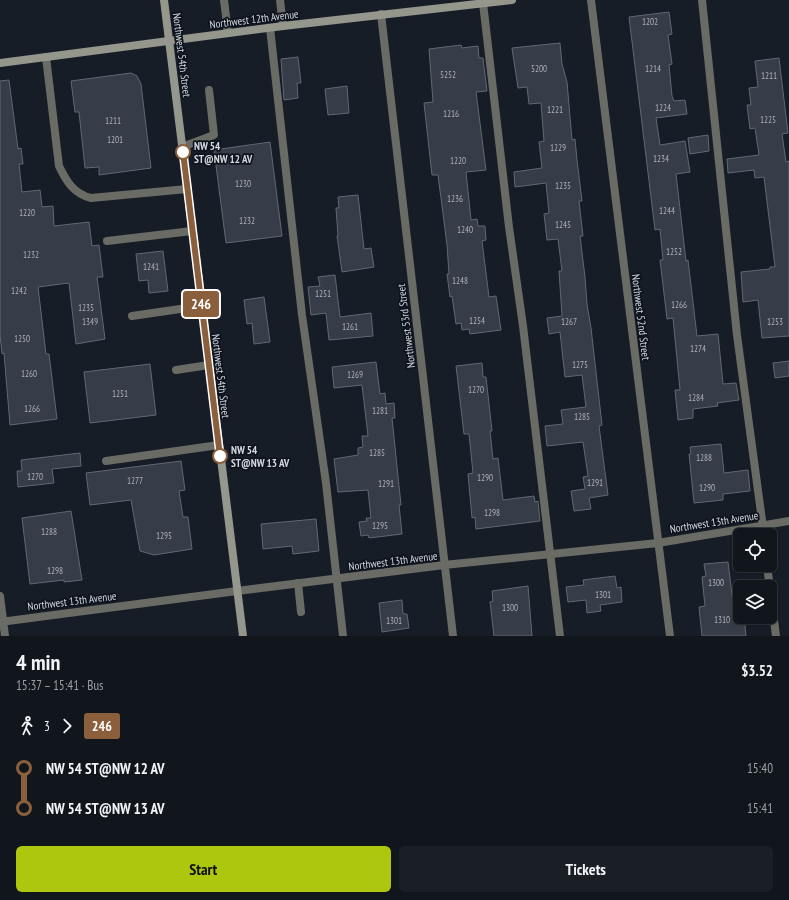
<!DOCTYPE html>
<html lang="en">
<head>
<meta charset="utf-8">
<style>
	:root { --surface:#11161d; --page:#1a1f26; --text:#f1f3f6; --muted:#9c9fa4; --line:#30353b; --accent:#adc60e }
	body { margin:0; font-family:"PT Sans Narrow",sans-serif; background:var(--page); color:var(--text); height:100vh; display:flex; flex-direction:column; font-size:15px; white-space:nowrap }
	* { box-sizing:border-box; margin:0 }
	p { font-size:13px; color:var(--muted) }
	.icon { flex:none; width:22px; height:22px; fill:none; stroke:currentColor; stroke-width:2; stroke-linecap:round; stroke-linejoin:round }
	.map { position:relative; height:636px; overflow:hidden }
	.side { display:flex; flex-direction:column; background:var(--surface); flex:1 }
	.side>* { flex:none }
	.badge { padding:0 8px; border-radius:3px; font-size:14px; line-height:26px }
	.fabs { position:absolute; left:733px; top:528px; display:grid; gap:8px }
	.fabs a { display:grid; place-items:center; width:44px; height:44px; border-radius:6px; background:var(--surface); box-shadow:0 1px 3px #0004,0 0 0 1px var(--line); font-size:20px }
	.map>.badge { position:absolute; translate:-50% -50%; box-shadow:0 0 0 2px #fff }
	.legs { display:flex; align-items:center; gap:6px; height:44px; padding:0 16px; font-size:13px }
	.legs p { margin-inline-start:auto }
	.overview { display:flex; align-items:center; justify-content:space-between; height:68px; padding:0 16px }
	h1 { font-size:22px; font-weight:700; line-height:30px }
	.action { display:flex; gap:8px; margin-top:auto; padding:8px 16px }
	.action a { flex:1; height:46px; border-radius:6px; background:var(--accent); color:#111; font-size:16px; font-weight:700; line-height:46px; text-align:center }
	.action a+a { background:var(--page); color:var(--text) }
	ul { padding:0 16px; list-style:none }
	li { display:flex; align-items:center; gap:14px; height:40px; font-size:15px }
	li i { display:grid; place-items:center; width:6px; height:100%; margin:0 5px; background:currentColor }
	li i::after { content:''; width:10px; height:10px; margin:-5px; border:3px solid; border-radius:50%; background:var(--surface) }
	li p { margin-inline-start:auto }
	li:first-child i { background:linear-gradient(#0000 50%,currentColor 0) }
	li:last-child i { background:linear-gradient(currentColor 50%,#0000 0) }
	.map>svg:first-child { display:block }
	.building { fill:#363d48; stroke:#606874 }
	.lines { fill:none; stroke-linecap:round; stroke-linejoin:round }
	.service { stroke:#696b64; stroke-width:8 }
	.minor { stroke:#696b64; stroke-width:8 }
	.secondary { stroke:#95978d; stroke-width:8 }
	.line-1-casing { stroke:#fff; stroke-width:9 }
	.line-1 { stroke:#8b5e3c; stroke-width:6 }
	.stop-1-dot { fill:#fff; stroke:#8b5e3c; stroke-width:2 }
	.labels { text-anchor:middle; stroke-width:3.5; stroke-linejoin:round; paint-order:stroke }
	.number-label { font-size:9px; fill:#acb0b8 }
	.street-label { font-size:11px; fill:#d3d7de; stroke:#0e141e }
	.stop-label { font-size:11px; font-weight:bold; fill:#d3d7de; stroke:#0e141e; text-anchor:start }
</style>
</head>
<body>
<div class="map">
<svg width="789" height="636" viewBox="0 0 789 636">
	<rect width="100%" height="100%" fill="#171d27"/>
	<!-- building -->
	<path class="building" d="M669 12 672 34 668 35 672 64 669 65 672 96 674 101 685 100 687 114 656 118 660 145 685 141 690 172 676 174 686 261 688 260 697 336 718 334 723 384 736 383 739 400 717 403 718 406 693 409V418L678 420 675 390H680L673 318 667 319 660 260H663L660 229 655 230 629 17Z
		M560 43 562 64 567 82 572 140 575 139 577 160 582 201H579L583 236H580L585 277 587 304 591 328 602 425 599 426 608 495 589 498 591 509 574 511 571 491 585 489 583 477 588 476 583 442 547 446 545 426 563 424 561 410 586 407 582 375 565 377 560 332 549 334 547 318 562 316 559 271H562L558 239 547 240 544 214 549 213 546 183 515 187 514 172 542 168 539 142 544 141 541 103 529 104 527 87 518 88 512 48Z
		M461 45 462 48 478 46 479 58H483L487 91 476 92 486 170 466 172 471 220 477 219 478 226H485L486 240 482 241 489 297 496 296 501 330 470 334 469 329 462 330 461 323 456 324 452 296 450 297 447 274H449L447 245 438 175H432L424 103 433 102 429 49Z
		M298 57 301 83H297L298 98 284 100 281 59Z
		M779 58 788 133 782 134 786 162 789 161V336L762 338 758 300 743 302 741 272 770 269V267H775L764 177 755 178 754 170 728 173 727 159 759 155 755 128 750 129 747 105H751L749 88 758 87 755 61Z
		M131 73 137 76 141 84 151 168 99 175V167L85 168 79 112H75L71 81Z
		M9 80 18 149 21 148 23 164H19L22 192 40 190 42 207 53 206 54 226 89 222 92 246 99 245 103 277H97L105 339 76 344 69 283 38 287 46 354H49L57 419 10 425 4 353 2 354 0 335V81Z
		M347 86 349 113 328 115 325 89Z
		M708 135 709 151 690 154 688 138Z
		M270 142 282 236 226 243 214 150Z
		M358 195 364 249 371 248 374 267 342 272 337 236H338L336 208H339L338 197Z
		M163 251 168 291 149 293 148 280 139 281 136 254Z
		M335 275 340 317 371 313 373 336 329 340 326 313 311 315 308 287 320 286 318 277Z
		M264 297 270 342 254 344 252 323 247 324 244 300Z
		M789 361V376L775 378 773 363Z
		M376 362 380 394 385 393 386 404 394 403 395 418H392L401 505H399L402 534 369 538 368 535 361 536 359 522 367 521 366 518H371L368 490 338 492 334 459 358 455V448L363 447 362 436H368L362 385 334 388 332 367Z
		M482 363 483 377H486L492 431H490L493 459 498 458 503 500 534 496 535 502 538 501 540 521 476 529 475 517 472 518 468 474 473 473 469 434H464L456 366Z
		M150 364 156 415 90 423 84 372Z
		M721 444 724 473 748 470 750 491 723 494V500L694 503 689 454H691L690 447Z
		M80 453 81 466 52 469 54 483 18 487 17 471H22L21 460Z
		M181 461 185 490 179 491 183 517H188L192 549 154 555 140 551 131 500 90 505 86 473Z
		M71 511 82 580 64 582V580L30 584 22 518Z
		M316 519 319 551 293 554 292 546 263 549 261 524Z
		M728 562 733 603H740V617H744L746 636H702L699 607 705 606 702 577 706 576 704 564Z
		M615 576 617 588 621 587 622 602 600 605 601 611 587 613 586 600 568 602 566 587 584 585 583 580Z
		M528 586 532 636H494L490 602 493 601 492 591Z
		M402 600 403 614H407L409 628 382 632 379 603Z"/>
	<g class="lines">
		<!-- service -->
		<path class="service" d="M224 0 228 33
			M280 0 283 26
			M702 0 737 335 764 535
			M483 3 509 227 523 326 560 636
			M270 28 302 315 326 483 343 636
			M46 57 59 166C66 181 74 194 91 198L187 189
			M182 147 214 135 209 90
			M107 241 192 231
			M132 316 201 306
			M176 370 209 365
			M106 461 219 445
			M767 565 776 636
			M298 583 301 612"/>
		<!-- minor -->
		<path class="minor" d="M591 0 670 636
			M381 14 453 636
			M0 596 5 636
			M0 622 237 591 444 565 658 543 789 521"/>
		<!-- secondary -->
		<path class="secondary" d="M164 0 243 636
			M0 63 283 26 512 0"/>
	</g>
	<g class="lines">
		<defs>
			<path id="line-1" d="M183 152 220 456"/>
		</defs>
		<!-- line-1 casing -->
		<use href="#line-1" class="line-1-casing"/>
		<!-- line-1 -->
		<use href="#line-1" class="line-1"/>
	</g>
	<!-- markers -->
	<g class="stop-1-dot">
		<circle cx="183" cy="152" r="7"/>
		<circle cx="220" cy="456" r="7"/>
	</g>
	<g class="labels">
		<!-- number labels -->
		<g class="number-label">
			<text x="650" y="25">1202</text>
			<text x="539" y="72">5200</text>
			<text x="653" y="72">1214</text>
			<text x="448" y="78">5252</text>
			<text x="769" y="79">1211</text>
			<text x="663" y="111">1224</text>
			<text x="555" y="113">1221</text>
			<text x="451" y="117">1216</text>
			<text x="768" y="123">1225</text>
			<text x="113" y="124">1211</text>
			<text x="115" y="143">1201</text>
			<text x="558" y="151">1229</text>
			<text x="661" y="162">1234</text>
			<text x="458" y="164">1220</text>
			<text x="243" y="187">1230</text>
			<text x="563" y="189">1235</text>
			<text x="455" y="202">1236</text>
			<text x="667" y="214">1244</text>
			<text x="27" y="216">1220</text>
			<text x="247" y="224">1232</text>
			<text x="563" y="228">1245</text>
			<text x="465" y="233">1240</text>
			<text x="674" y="255">1252</text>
			<text x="31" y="258">1232</text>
			<text x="151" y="270">1241</text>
			<text x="460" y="284">1248</text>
			<text x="19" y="294">1242</text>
			<text x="323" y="297">1251</text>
			<text x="679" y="308">1266</text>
			<text x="86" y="311">1235</text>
			<text x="477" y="324">1254</text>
			<text x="90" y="325">1349</text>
			<text x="569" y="325">1267</text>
			<text x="775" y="325">1253</text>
			<text x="350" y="330">1261</text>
			<text x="22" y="342">1250</text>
			<text x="698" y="352">1274</text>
			<text x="580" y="368">1275</text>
			<text x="29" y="377">1260</text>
			<text x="355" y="378">1269</text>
			<text x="476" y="393">1270</text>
			<text x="120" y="397">1251</text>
			<text x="696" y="401">1284</text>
			<text x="32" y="412">1266</text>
			<text x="380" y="414">1281</text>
			<text x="582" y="420">1285</text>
			<text x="377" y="456">1285</text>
			<text x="704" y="461">1288</text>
			<text x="35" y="480">1270</text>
			<text x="485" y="481">1290</text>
			<text x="135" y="484">1277</text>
			<text x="595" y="486">1291</text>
			<text x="386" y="487">1291</text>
			<text x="707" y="491">1290</text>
			<text x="492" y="516">1298</text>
			<text x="380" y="529">1295</text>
			<text x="49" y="535">1288</text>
			<text x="164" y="539">1295</text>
			<text x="55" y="574">1298</text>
			<text x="716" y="586">1300</text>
			<text x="603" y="598">1301</text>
			<text x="510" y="611">1300</text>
			<text x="722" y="623">1310</text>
			<text x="394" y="624">1301</text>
		</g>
		<!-- street labels -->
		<g class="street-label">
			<text transform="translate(254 19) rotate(-7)" y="4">Northwest 12th Avenue</text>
			<text transform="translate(182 55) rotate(83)" y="4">Northwest 54th Street</text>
			<text transform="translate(641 317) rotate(83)" y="4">Northwest 52nd Street</text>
			<text transform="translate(406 326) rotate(-97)" y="4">Northwest 53rd Street</text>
			<text transform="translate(221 376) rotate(83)" y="4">Northwest 54th Street</text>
			<text transform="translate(714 522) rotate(-9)" y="4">Northwest 13th Avenue</text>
			<text transform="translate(393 561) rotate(-7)" y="4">Northwest 13th Avenue</text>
			<text transform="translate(72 601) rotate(-7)" y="4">Northwest 13th Avenue</text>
		</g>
		<!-- stop labels -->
		<g class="stop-label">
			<text x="194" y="150">NW 54<tspan x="194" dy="13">ST@NW 12 AV</tspan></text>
			<text x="231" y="454">NW 54<tspan x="231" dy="13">ST@NW 13 AV</tspan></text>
		</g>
	</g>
</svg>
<div class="fabs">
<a><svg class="icon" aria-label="locate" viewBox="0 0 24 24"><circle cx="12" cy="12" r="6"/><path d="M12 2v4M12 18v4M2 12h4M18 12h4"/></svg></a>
<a><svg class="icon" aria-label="layers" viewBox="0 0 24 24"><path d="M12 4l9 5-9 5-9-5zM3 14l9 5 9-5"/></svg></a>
</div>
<b class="badge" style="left:201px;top:304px;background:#8b5e3c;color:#fff">246</b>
</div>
<section class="side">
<div class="overview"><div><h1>4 min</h1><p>15:37 – 15:41 · Bus</p></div><b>$3.52</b></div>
<div class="legs"><svg class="icon" aria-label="walk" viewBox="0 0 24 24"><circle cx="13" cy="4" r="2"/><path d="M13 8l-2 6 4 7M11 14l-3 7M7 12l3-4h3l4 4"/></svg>3<svg class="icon" aria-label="forward" viewBox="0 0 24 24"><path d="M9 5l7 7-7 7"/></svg><b class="badge" style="background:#8b5e3c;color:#fff">246</b></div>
<ul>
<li><i style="color:#8b5e3c"></i><b>NW 54 ST@NW 12 AV</b><p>15:40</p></li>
<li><i style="color:#8b5e3c"></i><b>NW 54 ST@NW 13 AV</b><p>15:41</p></li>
</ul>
<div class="action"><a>Start</a><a>Tickets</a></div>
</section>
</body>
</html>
